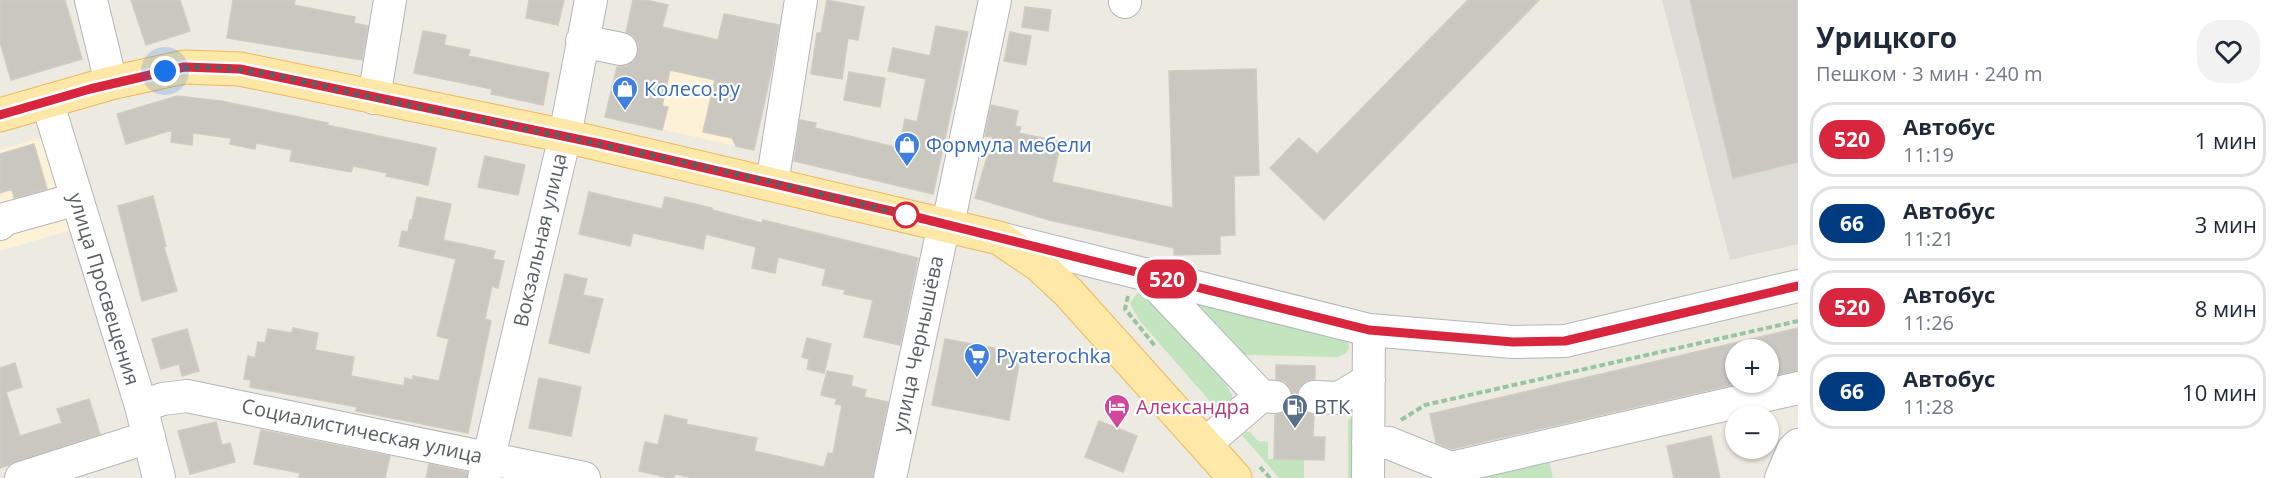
<!DOCTYPE html>
<html lang="ru">
<head>
<meta charset="utf-8">
<style>
	:root { --surface:#fff; --page:#f2f2f3; --text:#1f2937; --muted:#747a83; --line:#e0e1e3 }
	body { margin:0; font-family:"Open Sans",sans-serif; background:var(--page); color:var(--text); height:100vh; display:flex; flex-direction:column; font-size:22px; white-space:nowrap }
	* { box-sizing:border-box; margin:0 }
	p { font-size:20px; color:var(--muted) }
	.icon { flex:none; width:33px; height:33px; fill:none; stroke:currentColor; stroke-width:2; stroke-linecap:round; stroke-linejoin:round }
	.map { position:relative; flex:1; overflow:hidden }
	.side { display:flex; flex-direction:column; background:var(--surface); width:480px }
	.side>* { flex:none }
	.badge { padding:0 12px; border-radius:20px; font-size:21px; line-height:39px }
	.controls { position:absolute; left:1725px; top:339px; display:grid; gap:12px }
	.controls a { display:grid; place-items:center; width:54px; height:54px; border-radius:50%; background:var(--surface); box-shadow:0 2px 4px #0004; font-size:30px }
	.you { position:absolute; width:30px; height:30px; margin:-15px; border:4px solid #fff; border-radius:50%; background:#1a73e8; box-shadow:0 0 0 9px #1a73e833 }
	.map>.badge { position:absolute; translate:-50% -50%; box-shadow:0 0 0 3px #fff }
	.round { display:grid; place-items:center; flex:none; width:63px; height:63px; border-radius:24px; background:var(--page) }
	.head { display:flex; align-items:center; justify-content:space-between; height:102px; padding:0 18px }
	h1 { font-size:28px; font-weight:700; line-height:45px }
	ul { padding:0; list-style:none }
	li { display:flex; align-items:center; gap:18px; height:75px; margin:0 12px 9px; padding:0 6px; border:3px solid var(--line); border-radius:24px }
	li div { flex:1 }
	li b { display:block; font-size:22px }
	li em { font-style:normal }
	li .badge { min-width:66px; font-weight:700; text-align:center }
	main { display:flex; flex:1; min-height:0 }
	.map>svg:first-child { display:block }
	.commercial { fill:#fdf1d7 }
	.industrial { fill:#dedcd7 }
	.green { fill:#c2e4bf }
	.building { fill:#cac7c1; stroke:#d1cbc1; stroke-width:1.5 }
	.lines { fill:none; stroke-linecap:round; stroke-linejoin:round }
	.minor-casing { stroke:#b3b6b9; stroke-width:34 }
	.major-casing { stroke:#eeb85a; stroke-width:35 }
	.path { stroke:#98c5a1; stroke-width:4; stroke-dasharray:6 3; stroke-linecap:butt }
	.minor { stroke:#fff; stroke-width:32 }
	.major { stroke:#fde8a7; stroke-width:33 }
	.line-casing { stroke:#fff; stroke-width:14 }
	.line { stroke:#d7263d; stroke-width:9 }
	.walk { stroke:#5a5f63; stroke-width:6; stroke-dasharray:0 10.8 }
	.stop-dot { fill:#fff; stroke:#d7263d; stroke-width:3 }
	.labels { text-anchor:middle; stroke-width:4.5; stroke-linejoin:round; paint-order:stroke }
	.shop-label { font-size:20px; fill:#366cbe; stroke:#fff; text-anchor:start }
	.street-label { font-size:20px; fill:#5a5f63; stroke:#fff }
	.hotel-label { font-size:20px; fill:#b23c85; stroke:#fff; text-anchor:start }
	.service-label { font-size:20px; fill:#4e5e75; stroke:#fff; text-anchor:start }
</style>
</head>
<body>
<main>
<div class="map">
<svg width="1798" height="478" viewBox="0 0 1798 478">
	<rect width="100%" height="100%" fill="#edeae2"/>
	<!-- commercial -->
	<path class="commercial" d="M628 19 723 42 713 89 765 100 754 150 605 117Z
		M43 137 71 230 0 251V150Z"/>
	<!-- industrial -->
	<path class="industrial" d="M1662 0H1798V244L1730 260Z"/>
	<!-- green -->
	<path class="green" d="M1141 289 1161 306 1226 384 1232 395V405L1221 414 1139 320 1130 303Z
		M1196 300 1348 340 1349 348 1345 354 1337 357 1247 355 1235 350 1193 304Z
		M1353 417 1358 423V478H1348V420Z
		M1245 432H1250L1258 441 1268 442V459L1304 460V478H1279L1242 435Z
		M1549 459 1553 478H1467Z"/>
	<!-- building -->
	<path class="building" d="M0 0H65L82 59 11 80 0 42Z
		M131 0H180L190 31 146 45Z
		M233 0H295L294 5 355 17 354 23 368 26 362 60 227 38Z
		M529 0H564L558 25 526 18Z
		M633 0H646L668 5 662 27 718 40 724 14 779 25 772 67 754 150 736 146 732 138 703 132 715 80 670 70 662 106 668 107 662 130 605 117 617 67 627 66 634 61 638 53V43L633 36 626 32Z
		M827 0 864 7 858 40 848 38 842 79 811 74 817 33H821Z
		M1468 0H1539L1324 220 1270 168 1299 138 1317 154Z
		M1690 0H1798V162L1733 178Z
		M1025 7 1051 10 1048 31 1022 27Z
		M936 26 968 32 933 194 794 161 800 120 816 123 815 128 899 148 905 119 917 122 926 79 888 71 893 48 930 56Z
		M423 31 446 35 444 45 470 50 468 56 549 73 543 105 491 94 492 89 414 73Z
		M1010 32 1031 36 1026 65 1004 61Z
		M1256 69 1259 175 1234 176 1235 235 1220 236V254L1174 255V248L1049 220 975 198 993 137 985 136 991 105 1018 111 1015 126 1021 127 1019 133 1061 142 1052 182 1173 208 1169 71Z
		M849 72 885 78 880 107 844 100Z
		M177 96 221 101 328 123 327 125 436 148 428 185 386 176 387 173 353 166 351 172 290 161 292 150 256 143 255 149 230 144 231 138 193 133 192 145 171 142 172 130 126 144 117 114Z
		M34 144 47 189 14 198 12 189 0 193V154Z
		M485 156 525 165 518 195 478 187Z
		M589 192 662 209 665 197 712 208V210L762 223 763 220 918 258 900 345 864 337 873 300 844 294 845 290 822 285 826 269 778 257 775 273 752 268 756 247 706 234 703 249 633 233 630 246 579 234Z
		M153 196 166 246 164 247 177 291 142 301 118 206Z
		M417 197 451 204 443 240 495 251 493 259 504 261 498 288 492 286 485 319 491 321 468 433 356 411 357 407 250 387 251 380 244 379 248 356 255 358 258 342 265 343 268 329 292 333 293 328 318 333 315 350 354 357 351 376 404 386 405 378 413 380V376L439 381 449 339 437 336 456 259 399 246 402 231 408 232 410 220 412 221Z
		M565 274 587 279 583 295 603 299 589 353 549 343Z
		M1798 328V371L1768 376V350H1736V384L1452 449 1436 443 1430 414Z
		M187 329 199 371 182 376 179 364 161 369 152 339Z
		M807 338 831 344 824 373 807 369 809 359 802 357Z
		M945 339 1021 353 1009 420 932 405Z
		M15 363 22 387 6 392 20 436 62 423 57 409 89 399 100 434 0 468V368Z
		M1276 365 1315 366V379L1306 381 1299 387 1296 397 1298 406 1304 412 1314 415 1313 437H1325L1324 460 1274 459 1275 415 1283 413 1290 408 1293 398 1291 390 1286 382 1276 379Z
		M827 371 853 376 851 386 866 390 864 397 888 402 872 478H693L675 474 674 478H669L639 471 645 442 658 445 665 415 687 420 686 424 757 438 754 451 824 467 828 453 833 454 842 405 835 404 837 399 821 395Z
		M539 378 581 387 571 436 529 428Z
		M1099 421 1137 436 1123 472 1085 457Z
		M216 422 222 445 230 443 235 462 190 474 178 431Z
		M261 430 390 456 385 478H299L300 473 254 464Z
		M1711 436 1720 478H1674L1667 446Z
		M429 464 467 472V478H426Z"/>
	<g class="lines">
		<defs>
			<path id="minor" d="M91 0 111 83
				M1125 2V0
				M582 41 621 49
				M374 98 390 0
				M47 101 141 406 159 478
				M772 184 801 0
				M0 224 5 219 77 199
				M1003 239 1369 330 1513 342 1565 341 1798 286
				M1146 274 1261 396 1275 397
				M1314 397 1339 398 1369 380
				M141 406 163 399 187 396 584 478
				M1368 442 1389 443 1451 468 1798 388
				M1205 444 1261 396
				M21 478 149 437
				M484 478 565 136 591 0
				M890 478 944 224 951 210 995 0
				M1368 478 1369 330
				M1781 478 1793 450 1798 445"/>
			<path id="major" d="M0 115 111 83 184 67 240 69 565 136 999 238 1039 265 1069 293 1235 478"/>
		</defs>
		<!-- minor casing -->
		<use href="#minor" class="minor-casing"/>
		<!-- major casing -->
		<use href="#major" class="major-casing"/>
		<!-- path -->
		<path class="path" d="M1128 296 1125 309 1155 346
			M1401 420 1425 405 1798 321
			M1260 467 1270 478"/>
		<!-- minor -->
		<use href="#minor" class="minor"/>
		<!-- major -->
		<use href="#major" class="major"/>
	</g>
	<g class="lines">
		<defs>
			<path id="line" d="M0 115 90 89 184 67 240 69 601 144 904 214 1369 330 1513 342 1565 341 1798 286"/>
		</defs>
		<!-- line casing -->
		<use href="#line" class="line-casing"/>
		<!-- line -->
		<use href="#line" class="line"/>
		<!-- walk -->
		<path class="walk" d="M165 71C228 57 312 85 375 98 553 134 730 170 906 215"/>
	</g>
	<!-- icons -->
	<defs>
		<symbol id="shop-pin" viewBox="-11 -11 22 30"><path d="M0 17L-7.5 6A9.5 9.5 0 1 1 7.5 6Z" fill="#3f7fe0" stroke="#fff"/><path d="M-5-2.5h2.3a2.7 3.5 0 0 1 5.4 0H5L5.5 6h-11ZM-1.5-2.5h3a1.5 2.3 0 0 0-3 0Z" fill="#fff"/></symbol>
		<symbol id="supermarket-pin" viewBox="-11 -11 22 30"><path d="M0 17L-7.5 6A9.5 9.5 0 1 1 7.5 6Z" fill="#3f7fe0" stroke="#fff"/><path d="M-6-5.5h2.5l.6 2H6L4.5 2H-2.5L-4.4-4H-6ZM-1.5 3.2a1.3 1.3 0 1 0 .1 0ZM3 3.2a1.3 1.3 0 1 0 .1 0Z" fill="#fff"/></symbol>
		<symbol id="hotel-pin" viewBox="-11 -11 22 30"><path d="M0 17L-7.5 6A9.5 9.5 0 1 1 7.5 6Z" fill="#d1479c" stroke="#fff"/><path d="M-6-4.5h1.5V1H6V5H4.5V3h-9V5H-6ZM-4 0a1.8 1.8 0 1 1 3.6 0ZM.5 0V-2.5h3Q6-2.5 6 0Z" fill="#fff"/></symbol>
		<symbol id="fuel-pin" viewBox="-11 -11 22 30"><path d="M0 17L-7.5 6A9.5 9.5 0 1 1 7.5 6Z" fill="#5c6f8a" stroke="#fff"/><path d="M-5.5-6h7V0h2V4h1.3V-2.5L3-4.5l.8-.8L6-3V5H2.5V1h-1V6h-7ZM-4.2-4.7v3.2H.2V-4.7Z" fill="#fff"/></symbol>
	</defs>
	<g fill-rule="evenodd">
		<use href="#shop-pin" x="610" y="74" width="30" height="40"/>
		<use href="#shop-pin" x="892" y="130" width="30" height="40"/>
		<use href="#supermarket-pin" x="962" y="341" width="30" height="40"/>
		<use href="#hotel-pin" x="1102" y="392" width="30" height="40"/>
		<use href="#fuel-pin" x="1280" y="392" width="30" height="40"/>
	</g>
	<!-- markers -->
	<circle class="stop-dot" cx="906" cy="215" r="12"/>
	<g class="labels">
		<!-- shop labels -->
		<g class="shop-label">
			<text x="644" y="96">Колесо.ру</text>
			<text x="926" y="152">Формула мебели</text>
			<text x="996" y="363">Pyaterochka</text>
		</g>
		<!-- street labels -->
		<g class="street-label">
			<text transform="translate(540 240) rotate(-77)" y="7">Вокзальная улица</text>
			<text transform="translate(104 289) rotate(73)" y="7">улица Просвещения</text>
			<text transform="translate(918 344) rotate(-78)" y="7">улица Чернышёва</text>
			<text transform="translate(362 431) rotate(12)" y="7">Социалистическая улица</text>
		</g>
		<!-- hotel labels -->
		<g class="hotel-label">
			<text x="1136" y="414">Александра</text>
		</g>
		<!-- service labels -->
		<g class="service-label">
			<text x="1314" y="414">ВТК</text>
		</g>
	</g>
</svg>
<div class="controls">
<a>+</a>
<a>−</a>
</div>
<div class="you" style="left:165px;top:71px"></div>
<b class="badge" style="left:1167px;top:279px;background:#d7263d;color:#fff">520</b>
</div>
<section class="side">
<div class="head"><div><h1>Урицкого</h1><p>Пешком · 3 мин · 240 m</p></div><a class="round"><svg class="icon" aria-label="heart" viewBox="0 0 24 24"><path d="M12 20l-8-8c-3-5 5-10 8-4 3-6 11-1 8 4z"/></svg></a></div>
<ul>
<li><span class="badge" style="background:#d7263d;color:#fff">520</span><div><b>Автобус</b><p>11:19</p></div><em>1 мин</em></li>
<li><span class="badge" style="background:#003b80;color:#fff">66</span><div><b>Автобус</b><p>11:21</p></div><em>3 мин</em></li>
<li><span class="badge" style="background:#d7263d;color:#fff">520</span><div><b>Автобус</b><p>11:26</p></div><em>8 мин</em></li>
<li><span class="badge" style="background:#003b80;color:#fff">66</span><div><b>Автобус</b><p>11:28</p></div><em>10 мин</em></li>
</ul>
</section>
</main>
</body>
</html>
